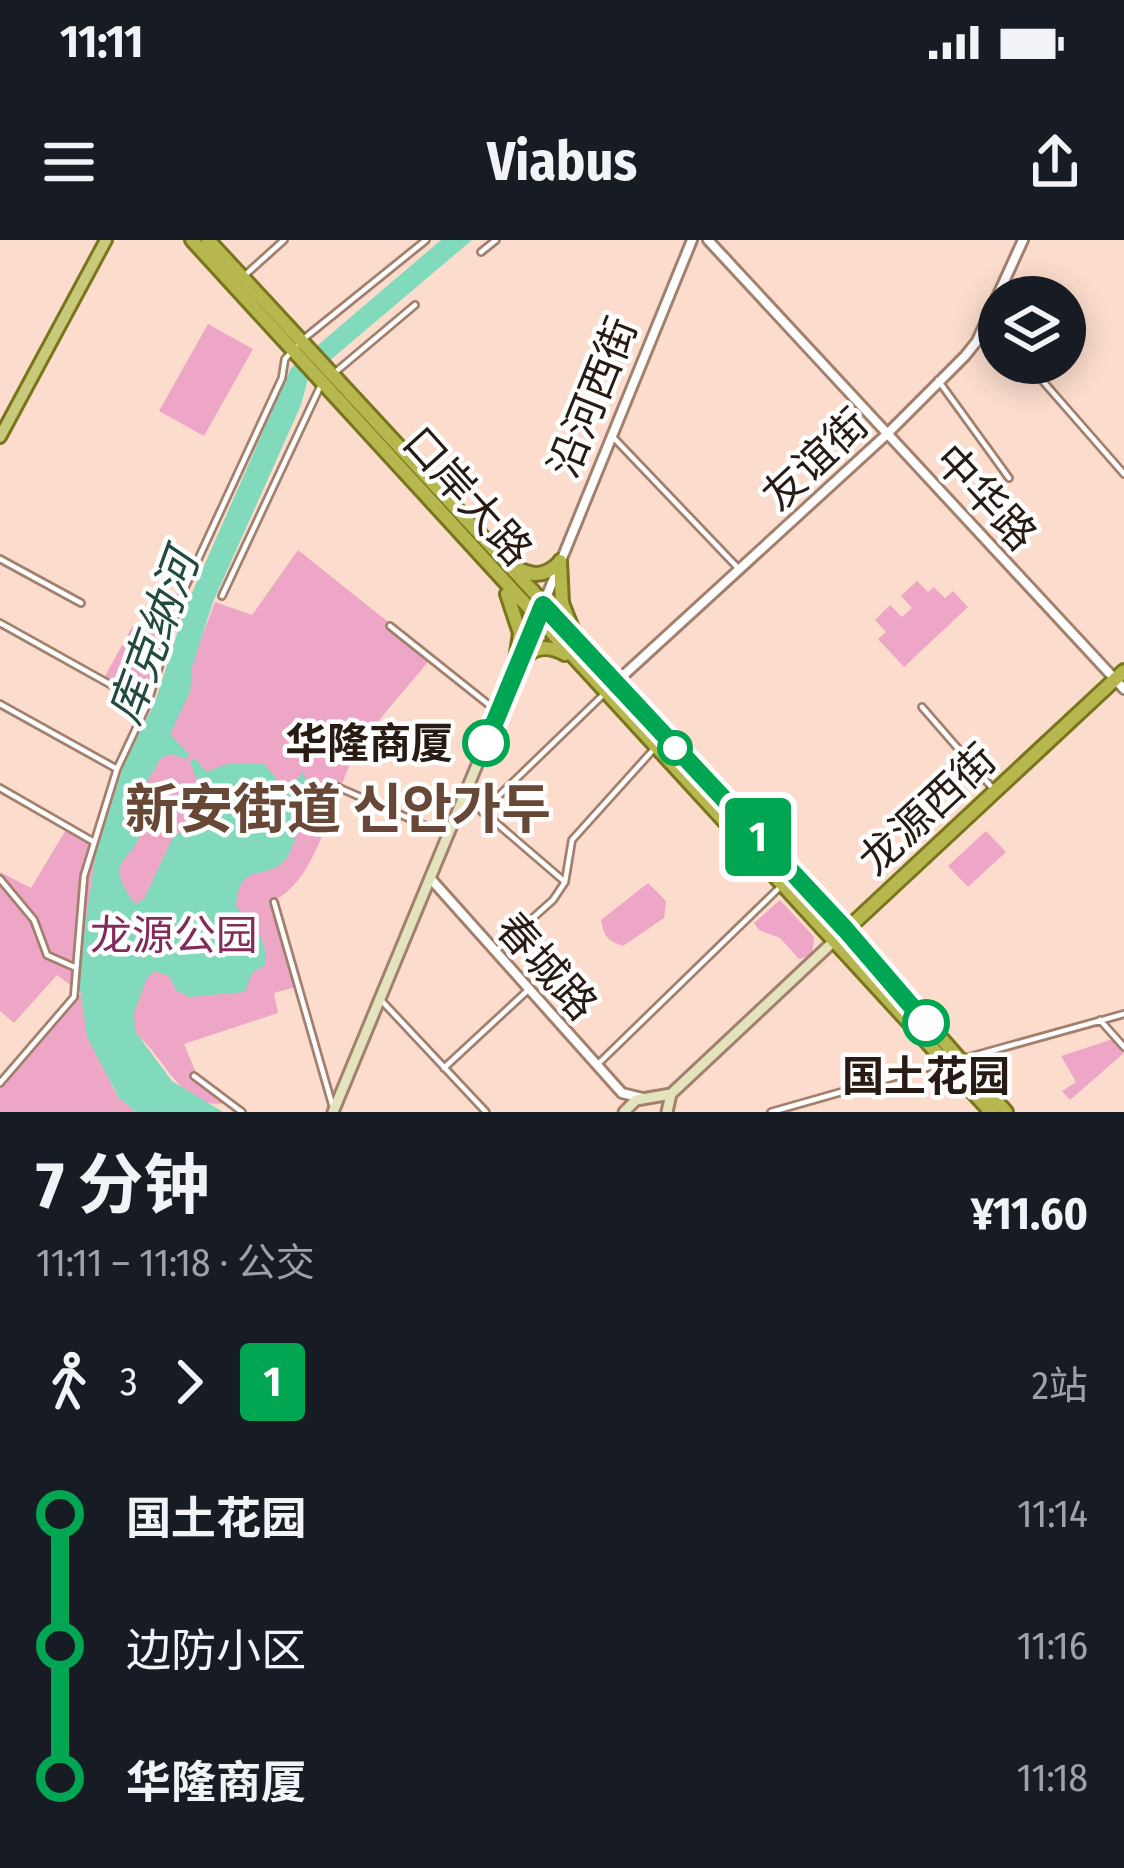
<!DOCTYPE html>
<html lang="zh">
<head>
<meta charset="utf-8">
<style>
	:root { --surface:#171b24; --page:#20242c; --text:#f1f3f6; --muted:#9ea1a6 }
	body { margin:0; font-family:"Fira Sans Condensed","Noto Sans SC","Noto Sans KR",sans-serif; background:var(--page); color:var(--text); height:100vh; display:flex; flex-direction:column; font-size:45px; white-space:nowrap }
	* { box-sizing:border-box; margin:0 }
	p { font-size:39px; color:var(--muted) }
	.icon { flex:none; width:66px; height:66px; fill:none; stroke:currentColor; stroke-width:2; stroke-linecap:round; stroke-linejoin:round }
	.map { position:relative; height:872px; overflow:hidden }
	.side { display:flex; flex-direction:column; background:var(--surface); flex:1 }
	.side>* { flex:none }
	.badge { padding:0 24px; border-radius:9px; font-size:42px; line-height:78px }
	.fabs { position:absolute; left:978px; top:36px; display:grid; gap:24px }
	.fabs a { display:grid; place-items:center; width:108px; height:108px; border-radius:50%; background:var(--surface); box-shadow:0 6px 30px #0003; font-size:60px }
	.map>.badge { position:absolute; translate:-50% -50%; box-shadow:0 0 0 6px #fff }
	.legs { display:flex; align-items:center; gap:18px; height:132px; padding:0 36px; font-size:39px }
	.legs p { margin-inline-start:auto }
	.summary { display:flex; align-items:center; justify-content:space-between; height:204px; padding:0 36px }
	h1 { font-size:66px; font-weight:700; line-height:90px }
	ul { padding:0 36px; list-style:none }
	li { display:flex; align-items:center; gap:42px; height:132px; font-size:45px }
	li i { display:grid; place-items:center; width:18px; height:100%; margin:0 15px; background:currentColor }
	li i::after { content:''; width:30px; height:30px; margin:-15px; border:9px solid; border-radius:50%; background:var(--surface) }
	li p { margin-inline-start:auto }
	li:first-child i { background:linear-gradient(#0000 50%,currentColor 0) }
	li:last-child i { background:linear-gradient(currentColor 50%,#0000 0) }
	.status { display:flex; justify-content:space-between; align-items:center; height:84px; padding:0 60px; background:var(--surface); direction:ltr }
	.status svg { height:33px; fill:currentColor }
	header { display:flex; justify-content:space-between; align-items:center; height:156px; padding:0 36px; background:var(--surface); font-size:54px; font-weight:700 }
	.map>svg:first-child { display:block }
	.green { fill:#eea6c7 }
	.water { fill:#81dabc }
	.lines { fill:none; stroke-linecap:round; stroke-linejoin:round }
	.minor-casing { stroke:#a2806d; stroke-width:10 }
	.tertiary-casing { stroke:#a2806d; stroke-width:14 }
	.secondary-casing { stroke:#a2806d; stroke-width:15 }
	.primary-casing { stroke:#78751d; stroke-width:16 }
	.trunk-casing { stroke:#78751d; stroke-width:18 }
	.minor { stroke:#fff; stroke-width:4.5 }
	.tertiary { stroke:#fff; stroke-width:8 }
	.secondary { stroke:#e3e4bd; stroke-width:9 }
	.primary { stroke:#c8c97a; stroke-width:10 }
	.trunk { stroke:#b6b74e; stroke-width:12 }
	.line-1-casing { stroke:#fff; stroke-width:27 }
	.line-1 { stroke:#00a651; stroke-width:18 }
	.stop-1-dot { fill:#fff; stroke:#00a651; stroke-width:6 }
	.labels { text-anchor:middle; stroke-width:9; stroke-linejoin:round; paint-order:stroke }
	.street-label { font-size:42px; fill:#281b13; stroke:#fff }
	.stop-label { font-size:42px; font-weight:bold; fill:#281b13; stroke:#fff; text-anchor:end }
	.park-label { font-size:42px; fill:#812c5a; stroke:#fff }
	.water-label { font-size:45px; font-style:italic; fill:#224a3e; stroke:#fff }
	.district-label { font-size:54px; font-weight:bold; fill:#674836; stroke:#fff }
</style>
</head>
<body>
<div class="status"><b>11:11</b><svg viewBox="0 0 49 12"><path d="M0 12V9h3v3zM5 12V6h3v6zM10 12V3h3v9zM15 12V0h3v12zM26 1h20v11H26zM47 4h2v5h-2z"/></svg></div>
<header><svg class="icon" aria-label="menu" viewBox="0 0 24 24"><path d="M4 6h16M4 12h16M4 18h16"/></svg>Viabus<svg class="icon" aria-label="share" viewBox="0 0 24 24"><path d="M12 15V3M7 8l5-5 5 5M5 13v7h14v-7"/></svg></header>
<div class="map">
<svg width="1124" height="872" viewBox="0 0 1124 872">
	<rect width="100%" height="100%" fill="#fcddcd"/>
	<!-- green -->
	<path class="green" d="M208 84 253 109 204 196 159 171Z
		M298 310 432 417C408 447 381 475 360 507 332 548 322 638 273 661L296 747 274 753 278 773 184 804 202 847 227 863C182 871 166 819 138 796 120 781 101 768 82 754L112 846 119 858 136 872H0V845L81 753 57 735 14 783 0 771V632L31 648 67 588 122 606 215 362 252 375Z
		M917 341 928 352 934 347 945 358 953 351 968 367 904 427 878 399 886 392 875 380 890 365 902 377 912 368 901 356Z
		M173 354 179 356 146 460 105 436 132 387 142 392 160 357 168 361Z
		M986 591 1006 612 968 647 948 626Z
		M648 643 666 661 664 678 623 706C607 701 604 696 601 680Z
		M780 660 814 697 812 715 799 719 780 698 759 690 754 683Z
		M1113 799 1124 813 1070 860 1062 851 1076 842 1061 816Z"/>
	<!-- water -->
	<path class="water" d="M441 0H472L308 139 301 165 213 362 192 427 190 452 170 494 189 514 186 519 171 514 161 518 138 557C139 567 142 578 141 587 137 625 99 614 135 664L144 659 172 599 204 572 199 545 190 522 195 518 206 532 227 524H264L281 544H292L303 532 309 548C308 559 293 611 286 619 265 643 240 619 236 666 254 686 268 698 265 725L252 733 245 752 189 757 176 750 169 736 155 731 147 738 134 773 135 791 172 841 223 872H136L119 858 87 797 78 734 96 612 124 524 155 462 185 369 291 128Z"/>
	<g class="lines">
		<defs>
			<path id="minor" d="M481 12 496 0
				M243 37 284 0
				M987 78 999 91
				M1027 123 1124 234
				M332 135 415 65
				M938 140 1009 238
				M612 196 739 329
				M0 319 81 363
				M222 356 320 147
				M0 383 147 465
				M390 386 498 472
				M0 464 117 529
				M922 467 995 551
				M333 545 449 596
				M0 548 94 602
				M465 556 565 642
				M482 572 603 455
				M0 639 34 680 47 715 74 727
				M274 662 332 864
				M498 709 553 660 565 642 572 600 653 510
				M380 759 486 872
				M1100 780 1124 807
				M962 819 1124 774
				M598 824 779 648
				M444 828 527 751
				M194 836 242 872
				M0 843 74 757 84 636 117 529 147 465 182 354 282 138 285 119 301 101 426 0
				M771 872 940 824"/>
			<path id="tertiary" d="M708 0 1124 449
				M543 365 692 0
				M614 444 886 195 965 116 977 101 1023 0
				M430 638 622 853 642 858"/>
			<path id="secondary" d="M333 872 540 373
				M624 872 636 860 671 854
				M667 872 671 854 834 701"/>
			<path id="primary" d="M0 197 106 0"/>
			<path id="trunk" d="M192 0 991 872
				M208 0 846 690 1006 872
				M560 321 562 363 573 391
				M509 325C530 335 542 340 560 322
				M507 354 520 393 514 434
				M521 423C532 405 548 405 565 414
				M844 692 1124 431"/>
		</defs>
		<!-- minor casing -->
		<use href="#minor" class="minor-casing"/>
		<!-- tertiary casing -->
		<use href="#tertiary" class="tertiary-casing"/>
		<!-- secondary casing -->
		<use href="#secondary" class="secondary-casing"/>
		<!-- primary casing -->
		<use href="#primary" class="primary-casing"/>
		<!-- trunk casing -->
		<use href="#trunk" class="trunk-casing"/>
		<!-- minor -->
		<use href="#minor" class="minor"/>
		<!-- tertiary -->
		<use href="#tertiary" class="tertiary"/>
		<!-- secondary -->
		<use href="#secondary" class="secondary"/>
		<!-- primary -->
		<use href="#primary" class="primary"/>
		<!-- trunk -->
		<use href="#trunk" class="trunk"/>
	</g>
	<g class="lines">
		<defs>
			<path id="line-1" d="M486 503 543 365 846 690 926 783"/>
		</defs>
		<!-- line-1 casing -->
		<use href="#line-1" class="line-1-casing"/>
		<!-- line-1 -->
		<use href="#line-1" class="line-1"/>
	</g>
	<!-- markers -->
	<g class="stop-1-dot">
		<circle cx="486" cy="503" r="21"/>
		<circle cx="675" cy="508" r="15"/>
		<circle cx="926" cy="783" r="21"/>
	</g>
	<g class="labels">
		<!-- street labels -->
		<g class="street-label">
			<text transform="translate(592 157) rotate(-68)" y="15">沿河西街</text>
			<text transform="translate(815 219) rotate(-43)" y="15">友谊街</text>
			<text transform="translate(468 256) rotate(48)" y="15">口岸大路</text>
			<text transform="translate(986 257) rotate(47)" y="15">中华路</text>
			<text transform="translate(927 569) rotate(-43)" y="15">龙源西街</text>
			<text transform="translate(547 726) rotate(48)" y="15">春城路</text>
		</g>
		<!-- stop labels -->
		<g class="stop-label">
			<text x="453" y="518">华隆商厦</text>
			<text x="926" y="851" text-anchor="middle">国土花园</text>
		</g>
		<!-- park labels -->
		<g class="park-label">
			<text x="174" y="710">龙源公园</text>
		</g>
		<!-- water labels -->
		<g class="water-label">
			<text transform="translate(153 397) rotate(-70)" y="16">库克纳河</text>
		</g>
		<!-- district labels -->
		<g class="district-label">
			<text x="338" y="588">新安街道 신안가두</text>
		</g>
	</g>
</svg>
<div class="fabs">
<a><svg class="icon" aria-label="layers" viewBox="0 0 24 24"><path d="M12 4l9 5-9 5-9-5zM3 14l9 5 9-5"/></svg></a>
</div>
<b class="badge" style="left:758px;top:597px;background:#00a651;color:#fff">1</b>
</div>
<section class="side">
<div class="summary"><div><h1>7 分钟</h1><p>11:11 – 11:18 · 公交</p></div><b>¥11.60</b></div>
<div class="legs"><svg class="icon" aria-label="walk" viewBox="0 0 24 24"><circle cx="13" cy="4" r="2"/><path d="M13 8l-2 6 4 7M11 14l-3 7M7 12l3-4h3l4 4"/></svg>3<svg class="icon" aria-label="forward" viewBox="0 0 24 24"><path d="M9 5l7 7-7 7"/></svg><b class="badge" style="background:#00a651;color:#fff">1</b><p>2站</p></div>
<ul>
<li><i style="color:#00a651"></i><b>国土花园</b><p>11:14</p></li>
<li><i style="color:#00a651"></i><span>边防小区</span><p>11:16</p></li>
<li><i style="color:#00a651"></i><b>华隆商厦</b><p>11:18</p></li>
</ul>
</section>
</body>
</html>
